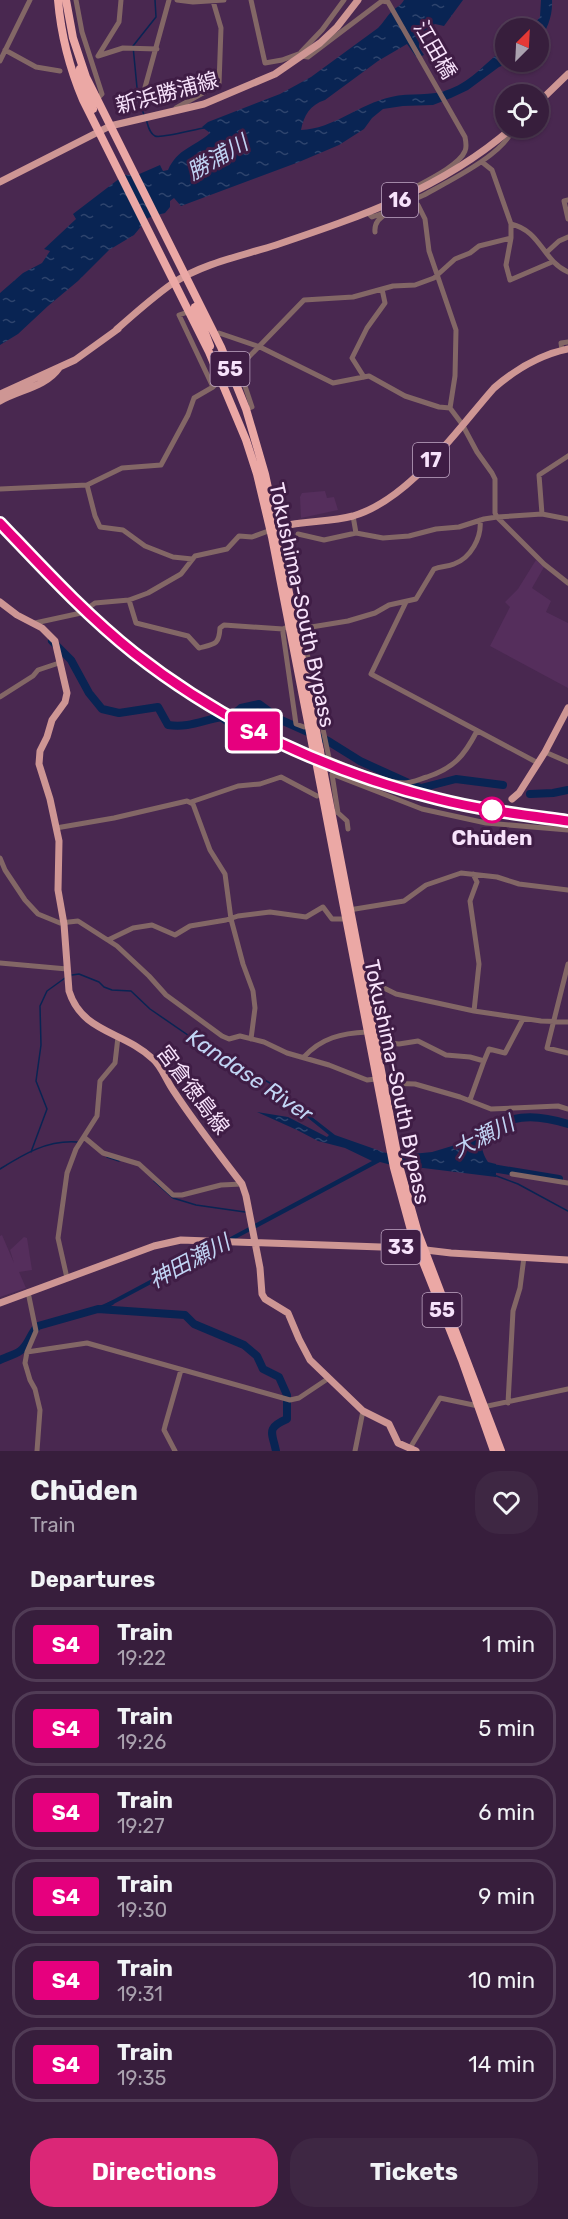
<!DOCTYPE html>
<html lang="en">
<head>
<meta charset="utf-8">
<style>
	:root { --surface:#371e3c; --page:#3e2743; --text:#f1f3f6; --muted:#aaa2af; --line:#513c56; --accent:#db2777 }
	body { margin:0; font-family:Rubik,"Noto Sans JP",sans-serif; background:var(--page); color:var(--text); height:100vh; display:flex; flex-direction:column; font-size:22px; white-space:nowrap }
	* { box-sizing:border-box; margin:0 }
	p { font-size:20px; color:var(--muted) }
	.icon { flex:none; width:33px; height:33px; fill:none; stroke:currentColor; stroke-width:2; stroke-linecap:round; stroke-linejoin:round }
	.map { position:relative; height:1451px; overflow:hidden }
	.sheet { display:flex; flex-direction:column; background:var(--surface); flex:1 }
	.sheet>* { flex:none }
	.badge { padding:0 12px; border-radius:4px; font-size:21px; line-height:39px }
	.needle { width:39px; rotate:24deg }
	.buttons { position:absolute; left:495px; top:18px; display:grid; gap:12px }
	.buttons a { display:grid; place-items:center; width:54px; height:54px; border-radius:50%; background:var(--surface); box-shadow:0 2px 4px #0004,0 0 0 2px var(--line); font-size:30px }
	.map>.badge { position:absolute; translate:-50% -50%; box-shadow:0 0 0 3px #fff }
	h2 { padding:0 30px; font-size:22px; line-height:54px }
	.round { display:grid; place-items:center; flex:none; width:63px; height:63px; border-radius:24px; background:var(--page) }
	.summary { display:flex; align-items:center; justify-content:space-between; height:102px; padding:0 30px }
	h1 { font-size:28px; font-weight:700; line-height:45px }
	.primary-button { display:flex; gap:12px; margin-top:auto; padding:12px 30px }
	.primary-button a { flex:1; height:69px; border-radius:24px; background:var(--accent); color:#fff; font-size:24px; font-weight:700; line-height:69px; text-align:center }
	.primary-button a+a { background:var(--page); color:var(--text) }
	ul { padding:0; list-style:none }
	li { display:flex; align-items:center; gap:18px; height:75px; margin:0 12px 9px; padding:0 18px; border:3px solid var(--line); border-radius:24px }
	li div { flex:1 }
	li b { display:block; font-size:22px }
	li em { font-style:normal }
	li .badge { min-width:66px; font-weight:700; text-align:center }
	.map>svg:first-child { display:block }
	.built { fill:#552e5c }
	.water { fill:url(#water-ripples) }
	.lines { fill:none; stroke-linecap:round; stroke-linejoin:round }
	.stream { stroke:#092453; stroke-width:1.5 }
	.canal { stroke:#092453; stroke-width:4.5 }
	.river { stroke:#092453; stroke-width:8 }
	.minor { stroke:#836766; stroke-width:5 }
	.major { stroke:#ce9694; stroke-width:7 }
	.highway { stroke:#eba8a5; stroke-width:8 }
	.rail { stroke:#d6bfdb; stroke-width:1.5; stroke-dasharray:12 6; stroke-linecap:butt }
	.highway-bridge { stroke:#eba8a5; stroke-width:8 }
	.line-casing { stroke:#fff; stroke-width:14 }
	.line { stroke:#e6007e; stroke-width:9 }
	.stop-dot { fill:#fff; stroke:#e6007e; stroke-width:3 }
	.labels { text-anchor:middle; stroke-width:6; stroke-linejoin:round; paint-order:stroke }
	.shield { fill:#3f1d45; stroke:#c0a7c4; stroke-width:1.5 }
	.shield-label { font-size:20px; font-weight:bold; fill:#f7e2fb }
	.street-label { font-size:21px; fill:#f7e2fb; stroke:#3f1d45 }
	.stop-label { font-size:21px; font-weight:bold; fill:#f7e2fb; stroke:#3f1d45 }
	.water-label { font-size:22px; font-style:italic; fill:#c1d4f4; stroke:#3f1d45 }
</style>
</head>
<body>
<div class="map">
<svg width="568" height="1451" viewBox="0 0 568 1451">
	<defs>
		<pattern id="water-ripples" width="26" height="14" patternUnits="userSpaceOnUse" patternTransform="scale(1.5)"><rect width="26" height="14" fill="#092453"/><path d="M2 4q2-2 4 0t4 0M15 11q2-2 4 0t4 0" fill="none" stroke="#2e446d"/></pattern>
	</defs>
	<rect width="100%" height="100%" fill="#492850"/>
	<!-- built -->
	<path class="built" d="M325 491 327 498 334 497 338 510 301 518 300 497 302 493Z
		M536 560 544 567 532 588 551 601 546 612 568 623V688L490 646 510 607 505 602 518 589Z
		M2 1235 14 1263 10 1250 24 1237 27 1238 32 1270 19 1272 26 1288 0 1297V1236Z"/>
	<!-- water -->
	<path class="water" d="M404 0H463L444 26 435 24 420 36 419 47 424 55 417 58 407 44 378 61 325 100C310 105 304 115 301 130 333 129 359 104 391 97 410 92 431 97 450 89 472 81 487 61 505 48L506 62H524L519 68 511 62 499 67 468 90 451 98 433 105 403 106 383 109 372 118 364 129 339 145 299 162 181 206 174 198 170 201V207L165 213 148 218 134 235 109 250 78 281 48 306 18 334 0 345V293L23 273 42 263 50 251 44 249 76 219 73 214 124 175H137L160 165 163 171 168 170C178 148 193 148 210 133L202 127 208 122 280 94 311 77 378 28C383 23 387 16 392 11 397 6 400 7 404 0Z
		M541 0H552C553 16 547 29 539 42L538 28H531L540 17Z
		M294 1103 335 1135 386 1153 402 1155 432 1152 452 1146 485 1127 486 1130C478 1140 482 1153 488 1162L496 1164V1177L423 1168 407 1169 380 1162 108 1307 107 1303 372 1161 345 1148 318 1141 297 1130 257 1112 288 1117 327 1137 329 1135 292 1105Z"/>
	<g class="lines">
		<!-- stream -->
		<path class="stream" d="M144 115 138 98 133 46 156 17 155 0
			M146 119C148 125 149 133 155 136 160 139 196 129 204 128
			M72 975 79 974 99 982 104 987 112 990 131 991 150 1009 211 1051 270 1083 294 1105
			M31 1152 47 1109 36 1081 41 1045 40 1006 47 991 65 978
			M107 1157 119 1161
			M0 1169C24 1154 47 1140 77 1142
			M494 1175 518 1184 568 1211
			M154 1181 173 1198 196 1205 245 1212"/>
		<!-- canal -->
		<path class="canal" d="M98 1309 112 1303"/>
		<!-- river -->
		<path class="river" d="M52 641 71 660 89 693 102 709 119 713 158 707 168 725C188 728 201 721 221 717L228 722 235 713 241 708 259 704 281 720 328 741 360 761 415 786 421 788 456 779 503 785
			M530 794 553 793 568 790
			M477 1134C512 1116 530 1112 568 1124
			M486 1167 559 1179
			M0 1360C6 1357 14 1355 20 1351 29 1345 30 1333 38 1326L98 1309 185 1315 194 1324 244 1345 257 1356 263 1369 279 1377 287 1395V1419C266 1428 272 1432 276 1451"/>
		<!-- minor -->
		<path class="minor" d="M76 0 82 32 102 94 96 100
			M121 0 119 22 98 56 123 48 157 49
			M177 0 193 2 224 0
			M251 0 265 63 282 60 301 53
			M344 0 322 30 301 52 302 56 308 57 378 4 382 1 388 2 465 137C466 142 467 147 465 151 459 166 424 182 410 190L408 194 410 198 415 199 424 195C449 181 503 155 513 129
			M5 50 36 67 60 71
			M0 61 30 0
			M144 91 169 0
			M176 108 219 84 221 28 213 1
			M482 162 492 170 511 224C541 231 542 260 568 272
			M568 200 564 201 568 219
			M368 213 372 217 387 212
			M375 232C373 212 403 208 418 205L425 219 429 251 456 330 455 376 450 408 462 424 477 452 492 473 495 479V513L497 517 544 564 568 583
			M511 238 506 265 510 280 552 262
			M547 252 559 241 568 237
			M188 312 179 315 213 387 217 383
			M219 333 260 347 333 383 369 376 405 396 439 407 450 408
			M562 350 561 343 568 342
			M241 365 304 300 353 297 393 286 415 285 434 278 455 259 470 253 479 246 511 238V224
			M236 369 241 365 243 380 252 407 246 409
			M364 377 352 358 367 328 385 303 382 289
			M87 485 95 516 100 527 123 530 145 546 173 557 192 559
			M0 489 87 485 122 468 161 465 188 415 194 398 213 387
			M542 514 539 475 568 456
			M353 516 356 533
			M298 534 324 540 356 533 383 538 409 536 436 529 459 527 484 519 497 517 542 514 568 519
			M129 600 136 623 188 636 199 648C215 644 219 645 220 628L224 625 283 629
			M406 602 371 674 538 763
			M35 623 81 613 95 603 129 600 148 593 181 574 195 556 227 549 239 536 252 537 271 530
			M285 628 283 629V633L296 724 304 727
			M299 629 348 621 375 613 389 605 416 599 434 569C441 566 447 567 454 564 471 558 482 537 480 520
			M302 629 329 758 332 760C352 768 383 782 404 783 412 783 420 779 427 777 454 768 464 756 477 731
			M0 697 33 676 38 670 59 663
			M545 752 568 762
			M191 802 238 786 260 784 281 777 317 796
			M336 811 347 821 348 829
			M338 813 332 774 422 809 486 823 568 830
			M56 828 114 818 187 801 193 804 210 850 225 874 231 919 243 964 253 991 255 1008 251 1039
			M0 858 5 870 25 900 38 914 60 923 78 921 117 946 149 976 166 995 222 1036 229 1039 240 1036 264 1042 287 1053 329 1065 367 1080 376 1079
			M473 874 477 882 470 901 479 964 474 1011
			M349 910 404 901 426 885 461 873 497 877 519 884 568 890
			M108 940 133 928 152 925 175 935 190 926 226 920 238 916 270 912 306 917 323 907 332 919H345
			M0 963 67 969
			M568 964 547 1048 568 1053
			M361 986 382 987 396 994 474 1011 541 1021 568 1022
			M373 1041 399 1044 418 1041 446 1055 470 1057 484 1061 470 1100
			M304 1057C321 1038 342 1033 367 1032
			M484 1061 489 1049 505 1053 523 1019
			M383 1083 415 1084 460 1097 491 1109 558 1106 568 1109
			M85 1138 103 1153 139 1164 173 1195H182L221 1185 242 1184
			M512 1174 568 1183
			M67 1278 58 1238 67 1173 76 1149 97 1116 100 1081 115 1063 118 1037
			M28 1292 36 1331 27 1352 25 1363 30 1380 35 1389 40 1410 37 1451
			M27 1352 87 1343 290 1400 299 1398 329 1378
			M508 1403 513 1311 520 1288 524 1257
			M410 1448 440 1398 483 1407 568 1389
			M175 1451 164 1430 165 1426 181 1370
			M355 1451 363 1411"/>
		<!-- major -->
		<path class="major" d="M538 103 568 74
			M0 182 110 126 204 104 275 74 320 43 337 27 358 0
			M116 330C134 314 153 297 173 283 204 263 241 256 276 245 362 216 442 189 512 128
			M0 394 75 360 118 329
			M0 401C19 390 46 387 59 368
			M272 529C297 520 327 523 353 516 410 499 456 431 494 388 516 369 539 355 568 349
			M0 602 17 615 42 628 55 641 67 693 65 702 52 720 47 737 40 751 39 764 50 799 59 841 58 890 64 924 69 991C82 1033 124 1031 153 1059 162 1067 166 1080 173 1090 194 1122 218 1153 242 1184L246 1196 260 1268 262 1294 265 1299 288 1313 299 1339 310 1360 363 1411 389 1424 398 1443 416 1451
			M512 799 519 793 545 752 568 708
			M0 1303 154 1246 181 1240 409 1248 451 1253 568 1260"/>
		<!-- highway -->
		<path class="highway" d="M58 0C61 35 69 67 83 100L209 352 246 440 257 474 272 537 313 748
			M66 0 73 38 86 77 221 347 246 409 265 474 274 516 320 751
			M80 69 81 79 93 109
			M195 307 210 346
			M316 761 394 1168 412 1234 462 1360 494 1451
			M322 764 400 1169 418 1233 501 1451"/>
		<!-- rail -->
		<path class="rail" d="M0 523C43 568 85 614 134 653 223 723 328 772 438 799 481 810 525 815 568 821"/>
		<!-- highway-bridge -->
		<path class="highway-bridge" d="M313 748 316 761
			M320 751 322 764"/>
	</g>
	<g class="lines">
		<defs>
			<path id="line" d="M0 523C43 568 85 614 134 653 223 723 328 772 438 799 481 810 525 815 568 821"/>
		</defs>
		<!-- line casing -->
		<use href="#line" class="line-casing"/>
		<!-- line -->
		<use href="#line" class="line"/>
	</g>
	<!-- markers -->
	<circle class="stop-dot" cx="492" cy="810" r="12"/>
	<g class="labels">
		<!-- shield labels -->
		<g class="shield">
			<rect x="382" y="183" width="36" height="34" rx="4.5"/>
			<rect x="210.5" y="352" width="39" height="34" rx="4.5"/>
			<rect x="413" y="443" width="36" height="34" rx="4.5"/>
			<rect x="381.5" y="1230" width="39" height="34" rx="4.5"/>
			<rect x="422.5" y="1293" width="39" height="34" rx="4.5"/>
		</g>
		<g class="shield-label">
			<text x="400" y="207">16</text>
			<text x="230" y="376">55</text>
			<text x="431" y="467">17</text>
			<text x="401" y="1254">33</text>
			<text x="442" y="1317">55</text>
		</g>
		<!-- street labels -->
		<g class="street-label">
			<text transform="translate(435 50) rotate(60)" y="7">江田橋</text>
			<text transform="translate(167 93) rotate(-15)" y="7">新浜勝浦線</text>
			<text transform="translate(302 605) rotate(78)" y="7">Tokushima-South Bypass</text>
			<text transform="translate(397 1082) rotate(78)" y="7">Tokushima-South Bypass</text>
			<text transform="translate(193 1090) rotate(53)" y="7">宮倉徳島線</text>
		</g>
		<!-- stop labels -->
		<g class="stop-label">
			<text x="492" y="845">Chūden</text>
		</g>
		<!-- water labels -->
		<g class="water-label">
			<text transform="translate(217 157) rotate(-30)" y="8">勝浦川</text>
			<text transform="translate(250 1075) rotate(34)" y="8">Kandase River</text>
			<text transform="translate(483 1136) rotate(-27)" y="8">大瀬川</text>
			<text transform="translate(189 1261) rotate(-28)" y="8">神田瀬川</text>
		</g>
	</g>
</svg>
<div class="buttons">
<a><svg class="needle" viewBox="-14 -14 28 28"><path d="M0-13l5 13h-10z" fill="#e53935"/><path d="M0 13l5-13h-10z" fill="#aaa2af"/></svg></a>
<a><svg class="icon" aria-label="locate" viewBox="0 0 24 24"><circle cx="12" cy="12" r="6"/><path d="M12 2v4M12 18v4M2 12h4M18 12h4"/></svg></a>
</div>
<b class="badge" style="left:254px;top:731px;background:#e6007e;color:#fff">S4</b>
</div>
<section class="sheet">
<div class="summary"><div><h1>Chūden</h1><p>Train</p></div><a class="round"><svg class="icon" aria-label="heart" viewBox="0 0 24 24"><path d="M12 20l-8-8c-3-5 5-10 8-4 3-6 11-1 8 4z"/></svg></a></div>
<h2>Departures</h2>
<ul>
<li><span class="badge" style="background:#e6007e;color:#fff">S4</span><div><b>Train</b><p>19:22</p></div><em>1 min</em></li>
<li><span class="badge" style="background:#e6007e;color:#fff">S4</span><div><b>Train</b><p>19:26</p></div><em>5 min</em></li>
<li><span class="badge" style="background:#e6007e;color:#fff">S4</span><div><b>Train</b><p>19:27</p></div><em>6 min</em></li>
<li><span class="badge" style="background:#e6007e;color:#fff">S4</span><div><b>Train</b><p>19:30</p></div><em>9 min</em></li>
<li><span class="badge" style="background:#e6007e;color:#fff">S4</span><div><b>Train</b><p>19:31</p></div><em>10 min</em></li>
<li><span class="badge" style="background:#e6007e;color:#fff">S4</span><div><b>Train</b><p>19:35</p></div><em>14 min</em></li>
</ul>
<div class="primary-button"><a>Directions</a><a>Tickets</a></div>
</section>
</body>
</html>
